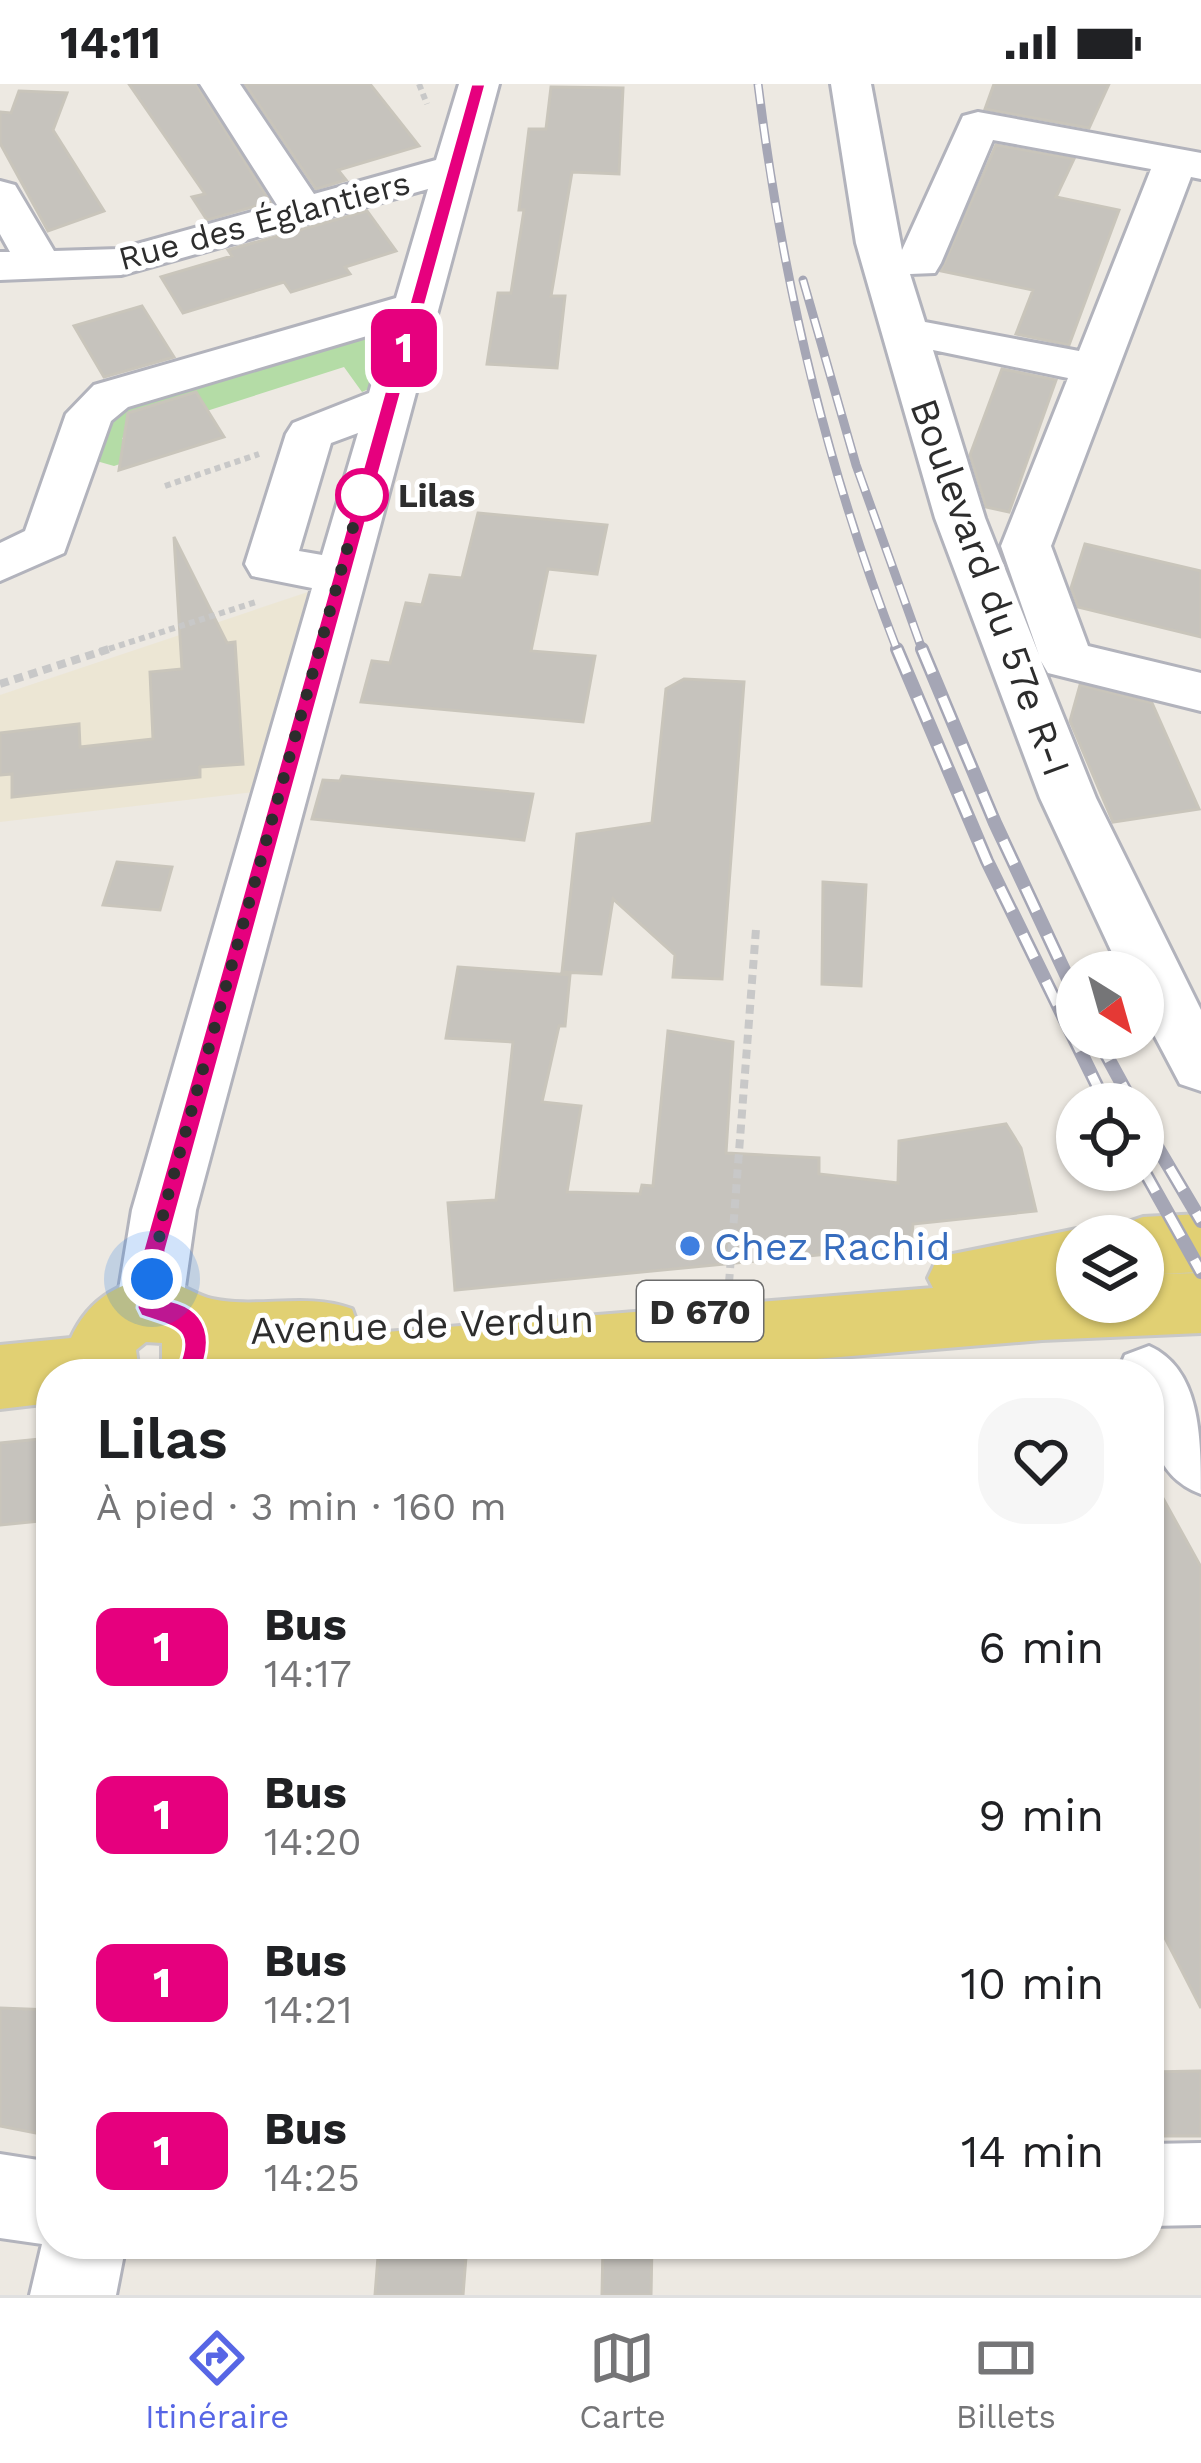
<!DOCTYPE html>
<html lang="fr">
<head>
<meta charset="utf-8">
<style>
	:root { --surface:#fff; --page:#f6f6f6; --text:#202124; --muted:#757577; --line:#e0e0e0; --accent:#5766e5 }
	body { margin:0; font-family:"Work Sans",sans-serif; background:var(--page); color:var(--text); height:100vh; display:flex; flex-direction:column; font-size:45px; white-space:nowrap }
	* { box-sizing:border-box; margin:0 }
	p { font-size:39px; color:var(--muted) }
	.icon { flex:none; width:66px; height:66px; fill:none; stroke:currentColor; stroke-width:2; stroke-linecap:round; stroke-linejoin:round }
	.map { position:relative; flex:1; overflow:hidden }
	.panel { position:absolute; left:36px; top:1275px; width:1128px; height:900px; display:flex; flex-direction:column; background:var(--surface); border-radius:48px; box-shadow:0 3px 9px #0004 }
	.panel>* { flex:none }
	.badge { padding:0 24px; border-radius:18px; font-size:42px; line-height:78px }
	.needle { width:78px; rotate:143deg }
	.tools { position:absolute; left:1056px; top:867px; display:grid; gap:24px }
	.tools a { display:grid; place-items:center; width:108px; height:108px; border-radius:50%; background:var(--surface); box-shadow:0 3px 9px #0004; font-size:60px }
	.you { position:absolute; width:60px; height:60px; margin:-30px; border:9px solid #fff; border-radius:50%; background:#1a73e8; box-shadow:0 0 0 18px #1a73e833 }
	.map>.badge { position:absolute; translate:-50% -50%; box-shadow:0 0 0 6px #fff }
	.round { display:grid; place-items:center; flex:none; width:126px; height:126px; border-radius:48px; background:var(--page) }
	.overview { display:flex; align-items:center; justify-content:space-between; height:204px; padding:0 60px }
	h1 { font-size:57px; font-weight:600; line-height:90px }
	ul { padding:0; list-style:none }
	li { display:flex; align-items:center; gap:36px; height:168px; padding:0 60px }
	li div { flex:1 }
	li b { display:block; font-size:45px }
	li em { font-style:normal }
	li .badge { min-width:132px; font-weight:700; text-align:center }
	.status { display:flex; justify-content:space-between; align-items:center; height:84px; padding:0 60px; background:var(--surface); direction:ltr }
	.status svg { height:33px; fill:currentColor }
	.dock { display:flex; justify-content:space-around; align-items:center; height:168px; border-top:3px solid var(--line); background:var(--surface); font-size:33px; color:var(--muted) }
	.dock a { display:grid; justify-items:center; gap:6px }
	.dock .active { color:var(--accent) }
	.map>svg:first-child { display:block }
	.education { fill:#ece6d4 }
	.green { fill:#b4dca6 }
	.building { fill:#c6c3bd; stroke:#c9c5bb; stroke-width:3 }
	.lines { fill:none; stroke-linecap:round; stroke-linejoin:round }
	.minor-casing { stroke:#b2b3bc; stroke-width:6 }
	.major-casing { stroke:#c8c8c8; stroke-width:6 }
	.path-far1 { stroke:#c8c8c8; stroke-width:6; stroke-dasharray:6 4.5; stroke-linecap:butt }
	.path { stroke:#c8c8c8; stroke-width:8; stroke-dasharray:9 6; stroke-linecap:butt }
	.minor { fill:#fff; fill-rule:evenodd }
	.major { fill:#e1d073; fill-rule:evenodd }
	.rail-far1-casing { stroke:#a5a6b5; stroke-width:9 }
	.rail-casing { stroke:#a5a6b5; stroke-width:14 }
	.rail-far1 { stroke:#fff; stroke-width:6; stroke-dasharray:20; stroke-linecap:butt }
	.rail { stroke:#fff; stroke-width:9; stroke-dasharray:26; stroke-linecap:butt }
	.line { fill:#e6007e; stroke:#fff; stroke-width:3 }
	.walk { stroke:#2d2d2d; stroke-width:12; stroke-dasharray:0 21.6 }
	.stop-dot { fill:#fff; stroke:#e6007e; stroke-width:6 }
	.shop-dot { fill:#3f7fe0; stroke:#fff; stroke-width:4.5 }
	.labels { text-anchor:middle; stroke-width:10; stroke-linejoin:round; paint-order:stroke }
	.far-street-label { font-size:33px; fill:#2d2d2d; stroke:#fff }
	.far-stop-label { font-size:33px; font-weight:bold; fill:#2d2d2d; stroke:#fff; text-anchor:start }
	.shield { fill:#fff; stroke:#6c6c6c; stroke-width:3 }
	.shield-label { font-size:36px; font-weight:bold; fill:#2d2d2d }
	.street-label { font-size:39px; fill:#2d2d2d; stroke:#fff }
	.shop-label { font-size:39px; fill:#366cbe; stroke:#fff; text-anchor:start }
</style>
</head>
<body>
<div class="status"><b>14:11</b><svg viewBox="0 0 49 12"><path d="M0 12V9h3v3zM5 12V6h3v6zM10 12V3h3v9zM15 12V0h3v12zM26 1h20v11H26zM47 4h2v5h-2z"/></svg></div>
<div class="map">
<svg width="1201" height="2211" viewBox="0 0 1201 2211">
	<rect width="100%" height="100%" fill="#ede9e2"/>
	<!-- education -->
	<path class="education" d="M308 508 254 708 0 738V611Z"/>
	<!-- green -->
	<path class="green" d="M360 250 380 261 371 304 362 308 344 283 122 354 135 375 114 382 93 376 119 325Z"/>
	<!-- building -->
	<path class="building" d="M129 0H196L270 118 207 136 192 113 205 110Z
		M245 0H370L419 62 338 86 346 96 316 105Z
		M994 0H1109L1089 44 985 25Z
		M551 3 623 4 619 90 572 88 551 212H565L557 284 487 280 498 209H511L524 126H519L529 45H546Z
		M19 7 67 9 53 46 104 127 48 147 0 59V28L11 29Z
		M996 61 1074 75 1056 113 1119 126 1069 261 1016 250 1033 206 941 187Z
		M367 127 396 167 345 183 350 190 291 208 284 198 183 229 161 193 232 172 228 166Z
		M142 222 174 273 104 293 74 242Z
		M1002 285 1056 296 1009 428 986 423 970 371Z
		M196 308 224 353 119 386 128 329Z
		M478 429 607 441 597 490 548 485 531 567 595 572 583 638 361 618 372 577 390 579 406 519 422 521 430 491 462 494Z
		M174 453 227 559 235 558 243 680 200 683V693L12 713V690L0 691V649L79 640 80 663 153 655 150 588 182 585Z
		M1085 460 1201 487V553L1078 523 1071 504Z
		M684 595 744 598 722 895 673 893 675 871 613 815 601 890 562 888 577 750 652 739 666 605Z
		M1080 601 1152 619 1199 725 1113 738 1070 637Z
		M342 692 533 710 524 756 312 735 323 696 340 697Z
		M117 778 172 783 160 826 103 821Z
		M823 798 866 801 861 902 822 900Z
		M458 883 570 891 565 942H559L542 1018 581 1022 567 1108 640 1110 642 1101 653 1102 668 947 733 958 726 1069 819 1074V1090L898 1099 899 1057 1006 1040 1021 1064 1036 1127 913 1140 911 1162 455 1206 448 1119 496 1116 513 958 446 954Z
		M51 1354V1436L0 1441V1359Z
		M1149 1389 1201 1483V1924L1149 1823Z
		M0 1924 51 1926V2052L0 2042Z
		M1201 1987V2052H1149V1988Z
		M379 2160H467L463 2211H375Z
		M603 2160H652L651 2211H602Z"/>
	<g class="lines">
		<defs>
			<path id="minor" d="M200 0H240L314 110 436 76 459 0H499L196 1126 182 1224 172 1245 149 1253 126 1245 116 1224 132 1126 312 504 252 492 245 480 286 350 293 339 369 309 387 246 128 323 111 337 64 469 0 497V459L25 447 66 330 94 301 396 214 428 105 121 191 0 196V168H10L0 150V97L15 101 54 167 119 165 277 121ZM358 349 322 471 299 467 331 359Z
				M831 0H871L902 166 963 32 978 28 1201 69V95L1191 93 1051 462 1088 562 1201 589V627L1048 589 1041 577 1096 714 1201 926V1007L1180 1000 1143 930V888H1121L1040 714 935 434 856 159ZM993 56 1151 85 1079 267 925 238 910 190 935 189 941 179ZM933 266 1068 294 1001 462 1039 571 985 434Z
				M1149 1262C1201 1285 1201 1354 1201 1410 1148 1390 1149 1339 1149 1290H1117L1125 1271Z
				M1201 2059V2141L1149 2142V2060Z
				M0 2070 51 2078V2160H126L116 2211H30L42 2160 0 2154Z"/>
			<path id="major" d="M1201 1130V1188L1159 1190 1201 1189V1249L1042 1256 636 1290H162V1259L146 1258 136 1266 139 1290H51V1319L0 1325V1261L71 1254C88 1216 124 1190 168 1198 184 1201 197 1212 212 1215 259 1225 306 1208 352 1225L361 1250 933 1204 928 1194 938 1173 1077 1145 1095 1152H1077V1218H1143V1152H1114L1119 1141 1143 1133Z"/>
		</defs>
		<!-- minor casing -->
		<use href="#minor" class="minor-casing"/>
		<!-- major casing -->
		<use href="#major" class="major-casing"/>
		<!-- path-far1 -->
		<path class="path-far1" d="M419 0 427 20
			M165 402 259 370
			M99 568 256 518"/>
		<!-- path -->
		<path class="path" d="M0 600 109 565
			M729 1199 756 845"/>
		<!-- minor -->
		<use href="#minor" class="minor"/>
		<!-- major -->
		<use href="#major" class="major"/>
		<defs>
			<path id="rail-far1" d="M758 0C782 196 826 384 898 568
				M803 196 856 381 923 568"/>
			<path id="rail" d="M897 565 987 777 1106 1020
				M922 565 995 739 1077 914
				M1097 954 1133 1020
				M1143 1039 1201 1137
				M1143 1085 1201 1188"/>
		</defs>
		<!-- rail-far1 casing -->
		<use href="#rail-far1" class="rail-far1-casing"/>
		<!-- rail casing -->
		<use href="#rail" class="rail-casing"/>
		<!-- rail-far1 -->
		<use href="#rail-far1" class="rail-far1"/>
		<!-- rail -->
		<use href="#rail" class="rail"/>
	</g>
	<!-- line -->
	<path class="line" d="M471 0H486L166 1166 162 1215C212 1222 216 1259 196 1298L188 1301 175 1290C196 1244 178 1245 141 1232L137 1224 143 1166Z"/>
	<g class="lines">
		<!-- walk -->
		<path class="walk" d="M152 1195 164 1126 362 411"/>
	</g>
	<!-- markers -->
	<circle class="stop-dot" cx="362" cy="411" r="24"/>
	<circle class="shop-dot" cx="690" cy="1162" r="12"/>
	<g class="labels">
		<!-- far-street labels -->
		<g class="far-street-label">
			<text transform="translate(264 136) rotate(-15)" y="12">Rue des Églantiers</text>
		</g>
		<!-- far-stop labels -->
		<g class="far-stop-label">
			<text x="398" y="423">Lilas</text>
		</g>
		<!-- shield labels -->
		<rect class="shield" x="637" y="1197" width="126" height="60" rx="9"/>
		<g class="shield-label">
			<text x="700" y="1240">D 670</text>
		</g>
		<!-- street labels -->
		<g class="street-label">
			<text transform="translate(991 503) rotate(70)" y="14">Boulevard du 57e R-I</text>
			<text transform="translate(422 1240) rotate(-2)" y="14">Avenue de Verdun</text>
		</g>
		<!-- shop labels -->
		<g class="shop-label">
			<text x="714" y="1176">Chez Rachid</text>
		</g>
	</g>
</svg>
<div class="tools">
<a><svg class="needle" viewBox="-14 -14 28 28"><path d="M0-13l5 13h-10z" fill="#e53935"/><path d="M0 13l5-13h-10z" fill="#757577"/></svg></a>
<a><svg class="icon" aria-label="locate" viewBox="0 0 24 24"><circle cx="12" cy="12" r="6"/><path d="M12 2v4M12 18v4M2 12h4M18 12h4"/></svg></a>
<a><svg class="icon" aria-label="layers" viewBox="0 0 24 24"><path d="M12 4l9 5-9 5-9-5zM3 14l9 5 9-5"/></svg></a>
</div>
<div class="you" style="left:152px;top:1195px"></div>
<b class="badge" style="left:404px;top:264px;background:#e6007e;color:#fff">1</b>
<section class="panel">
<div class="overview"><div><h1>Lilas</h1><p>À pied · 3 min · 160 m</p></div><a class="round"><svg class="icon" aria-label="heart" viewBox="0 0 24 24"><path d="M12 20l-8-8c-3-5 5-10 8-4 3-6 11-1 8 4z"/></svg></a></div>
<ul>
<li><span class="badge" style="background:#e6007e;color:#fff">1</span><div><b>Bus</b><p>14:17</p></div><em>6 min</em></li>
<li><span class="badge" style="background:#e6007e;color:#fff">1</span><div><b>Bus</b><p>14:20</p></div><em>9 min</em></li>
<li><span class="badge" style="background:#e6007e;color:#fff">1</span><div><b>Bus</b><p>14:21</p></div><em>10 min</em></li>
<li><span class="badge" style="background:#e6007e;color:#fff">1</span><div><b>Bus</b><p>14:25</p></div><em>14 min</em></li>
</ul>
</section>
</div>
<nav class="dock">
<a class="active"><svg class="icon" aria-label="directions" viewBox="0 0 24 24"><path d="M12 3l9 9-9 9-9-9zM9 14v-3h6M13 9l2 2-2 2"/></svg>Itinéraire</a>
<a><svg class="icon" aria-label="map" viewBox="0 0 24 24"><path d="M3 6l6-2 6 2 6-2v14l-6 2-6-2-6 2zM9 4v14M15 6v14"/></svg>Carte</a>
<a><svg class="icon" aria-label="tickets" viewBox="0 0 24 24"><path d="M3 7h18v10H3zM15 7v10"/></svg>Billets</a>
</nav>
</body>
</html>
